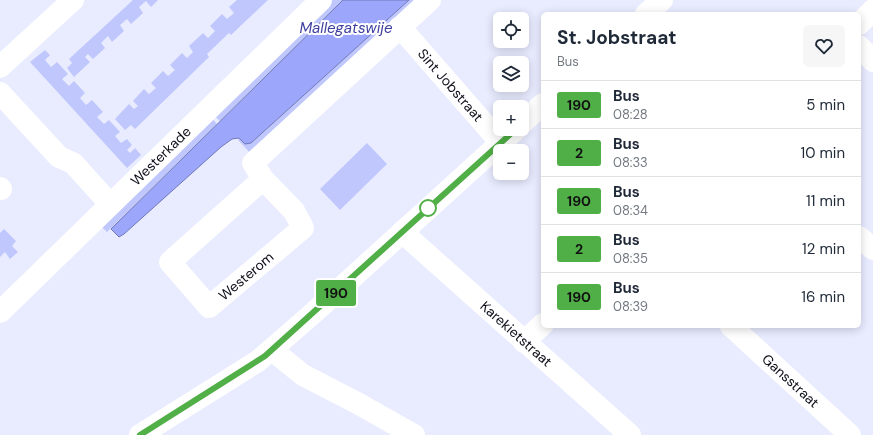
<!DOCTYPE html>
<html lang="en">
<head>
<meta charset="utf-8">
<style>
	:root { --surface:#fff; --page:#f6f6f7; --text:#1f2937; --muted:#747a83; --line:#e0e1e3 }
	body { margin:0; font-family:"DM Sans",sans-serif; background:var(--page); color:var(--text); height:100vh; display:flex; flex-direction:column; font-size:15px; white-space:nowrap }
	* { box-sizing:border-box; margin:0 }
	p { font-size:13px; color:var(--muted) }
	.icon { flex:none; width:22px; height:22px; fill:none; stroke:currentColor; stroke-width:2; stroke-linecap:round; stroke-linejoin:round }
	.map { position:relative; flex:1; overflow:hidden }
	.side { position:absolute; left:541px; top:12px; width:320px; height:316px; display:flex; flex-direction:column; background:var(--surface); border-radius:6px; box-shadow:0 2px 10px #0003 }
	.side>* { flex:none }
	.badge { padding:0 8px; border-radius:3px; font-size:14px; line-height:26px }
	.tools { position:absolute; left:493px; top:12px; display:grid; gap:8px }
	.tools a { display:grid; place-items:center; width:36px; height:36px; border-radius:6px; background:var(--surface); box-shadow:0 2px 10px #0003; font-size:20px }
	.map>.badge { position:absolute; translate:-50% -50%; box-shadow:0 0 0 2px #fff }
	.round { display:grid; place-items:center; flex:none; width:42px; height:42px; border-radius:6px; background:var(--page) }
	.overview { display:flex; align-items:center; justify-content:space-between; height:68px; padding:0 16px }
	h1 { font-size:19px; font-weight:700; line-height:30px }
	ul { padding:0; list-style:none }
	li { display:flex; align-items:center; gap:12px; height:48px; padding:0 16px; border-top:1px solid var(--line) }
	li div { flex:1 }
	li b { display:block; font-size:15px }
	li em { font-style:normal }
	li .badge { min-width:44px; font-weight:700; text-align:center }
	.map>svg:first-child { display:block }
	.green { fill:#bfc7fd }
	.water { fill:#9ca6fb; stroke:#7179b7 }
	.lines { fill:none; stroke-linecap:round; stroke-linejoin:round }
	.minor { stroke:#fff; stroke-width:22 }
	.major { stroke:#fff; stroke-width:22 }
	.line-casing { stroke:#fff; stroke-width:9 }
	.line { stroke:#50af46; stroke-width:6 }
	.stop-dot { fill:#fff; stroke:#50af46; stroke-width:2 }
	.labels { text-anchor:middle; stroke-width:4; stroke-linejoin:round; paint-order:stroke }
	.street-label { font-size:14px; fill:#0e0f19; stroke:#fff }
	.water-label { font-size:15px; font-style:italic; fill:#3f3fa0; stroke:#fff }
</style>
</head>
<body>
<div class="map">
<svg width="873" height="435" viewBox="0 0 873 435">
	<rect width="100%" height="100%" fill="#e9ecff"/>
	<!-- green -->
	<path class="green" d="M133 0H158L151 7 146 1 139 7 143 13 131 24 127 19 120 25 124 31 112 42 108 36 101 43 105 48 93 59 88 54 85 57 90 62 74 77 67 68 72 63 69 59Z
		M237 0H268L231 35 229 33 207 54 209 57 135 129 131 125 125 130 115 119 129 104 134 109 138 106 133 101 144 89 149 94 156 88 151 83 163 71 168 76 175 70 170 65 182 53 187 58 193 52 189 46 203 33 208 38 215 31 210 26 222 14 227 19 234 13 229 7Z
		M328 0H343L220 121 211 113Z
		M409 0H423L252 155 238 140 239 138 251 143Z
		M45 50 50 55 45 60 51 67 57 62 68 74 62 79 69 86 74 81 85 93 80 98 86 105 92 100 103 112 97 117 104 124 109 120 120 132 115 136 121 143 127 139 132 145 127 150 130 153 135 148 141 155 127 168 30 62Z
		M209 115 217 124 107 232 98 223Z
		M367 143 387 164 340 210 320 189Z
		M4 229 16 241 12 246 18 252 10 259 5 252 0 257V233Z"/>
	<!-- water -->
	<path class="water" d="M343 0H409L251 143 245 144 239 138 232 139 221 147 124 234 119 237 111 229Z"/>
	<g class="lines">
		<!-- minor -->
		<g class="minor">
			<path d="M859 24 873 10"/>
			<path id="s1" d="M400 27 501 143"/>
			<path d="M859 46 873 61"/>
			<path d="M0 67 73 0"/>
			<path d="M0 93 59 157 73 163 110 204"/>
			<path d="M263 179 294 211 303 228 209 307 170 262Z"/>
			<path d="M263 179 253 163 430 0"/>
			<path d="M0 188 1 189"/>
			<path id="s2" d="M402 232 630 435"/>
			<path d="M859 237 873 249"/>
			<path id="s3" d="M0 312 321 0"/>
			<path id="s4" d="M731 326 850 435"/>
			<path d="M524 342 543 324"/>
			<path d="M272 350 303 375 359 404 414 435"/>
		</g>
		<!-- major -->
		<path class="major" d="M646 14 662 0
			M522 123 543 104
			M140 435 258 361 310 316 516 129"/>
	</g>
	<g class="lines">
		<defs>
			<path id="line" d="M140 435 265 356 516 129"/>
		</defs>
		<!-- line casing -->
		<use href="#line" class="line-casing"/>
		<!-- line -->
		<use href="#line" class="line"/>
	</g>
	<!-- markers -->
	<circle class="stop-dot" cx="428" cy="208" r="8"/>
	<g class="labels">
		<!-- street labels -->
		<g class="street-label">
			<text dy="5" stroke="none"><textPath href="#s1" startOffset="77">Sint Jobstraat</textPath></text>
			<text dy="5" stroke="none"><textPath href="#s3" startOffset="224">Westerkade</textPath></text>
			<text transform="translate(246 276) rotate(-40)" y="5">Westerom</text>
			<text dy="5" stroke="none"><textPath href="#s2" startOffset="153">Karekietstraat</textPath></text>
			<text dy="5" stroke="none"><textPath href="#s4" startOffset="81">Gansstraat</textPath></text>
		</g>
		<!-- water labels -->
		<g class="water-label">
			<text x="346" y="33">Mallegatswije</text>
		</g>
	</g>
</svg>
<div class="tools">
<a><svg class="icon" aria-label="locate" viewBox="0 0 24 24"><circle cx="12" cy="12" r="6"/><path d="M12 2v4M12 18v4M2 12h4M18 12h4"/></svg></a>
<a><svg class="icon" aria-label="layers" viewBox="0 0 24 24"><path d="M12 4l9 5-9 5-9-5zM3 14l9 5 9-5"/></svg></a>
<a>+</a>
<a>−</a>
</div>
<b class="badge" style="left:336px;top:293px;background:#50af46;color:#111">190</b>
<section class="side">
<div class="overview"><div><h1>St. Jobstraat</h1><p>Bus</p></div><a class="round"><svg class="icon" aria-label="heart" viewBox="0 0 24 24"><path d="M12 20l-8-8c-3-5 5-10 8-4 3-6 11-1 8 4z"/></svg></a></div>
<ul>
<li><span class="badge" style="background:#50af46;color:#111">190</span><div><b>Bus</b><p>08:28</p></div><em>5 min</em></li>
<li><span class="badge" style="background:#50af46;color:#111">2</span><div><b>Bus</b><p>08:33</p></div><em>10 min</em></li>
<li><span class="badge" style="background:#50af46;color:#111">190</span><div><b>Bus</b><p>08:34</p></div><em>11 min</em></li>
<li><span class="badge" style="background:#50af46;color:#111">2</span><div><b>Bus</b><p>08:35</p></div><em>12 min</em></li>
<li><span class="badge" style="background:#50af46;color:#111">190</span><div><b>Bus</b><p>08:39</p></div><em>16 min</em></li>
</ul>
</section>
</div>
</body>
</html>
